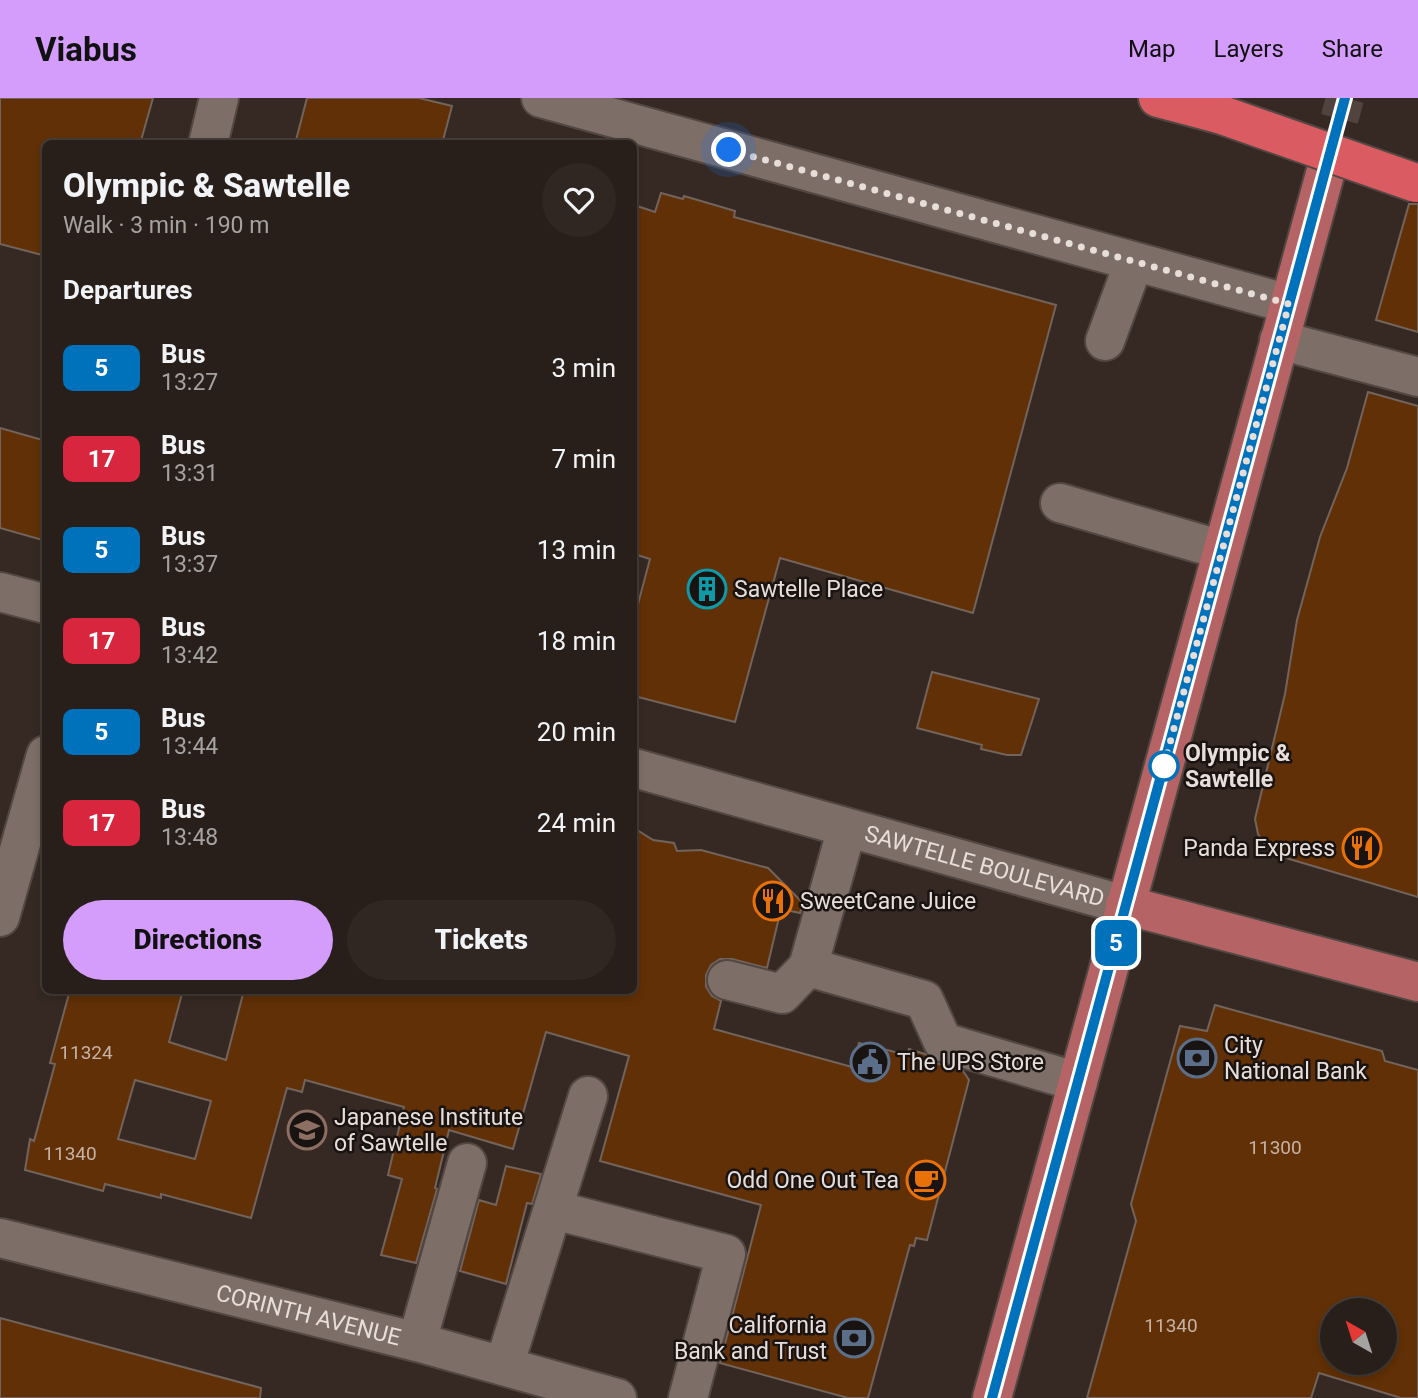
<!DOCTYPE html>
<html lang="en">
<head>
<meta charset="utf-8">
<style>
	:root { --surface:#281f1a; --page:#302723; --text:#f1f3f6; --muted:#a5a2a2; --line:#443d39; --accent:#d49cfb }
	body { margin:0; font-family:Roboto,sans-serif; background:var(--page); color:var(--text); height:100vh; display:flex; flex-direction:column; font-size:26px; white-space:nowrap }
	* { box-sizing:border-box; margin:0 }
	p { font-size:23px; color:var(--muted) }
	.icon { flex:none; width:38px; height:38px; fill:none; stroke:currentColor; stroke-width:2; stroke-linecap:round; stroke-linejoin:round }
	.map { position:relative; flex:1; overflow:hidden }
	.sheet { position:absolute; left:42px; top:42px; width:595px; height:854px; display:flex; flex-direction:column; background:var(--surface); border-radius:10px; box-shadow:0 4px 10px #0003,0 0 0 2px var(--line) }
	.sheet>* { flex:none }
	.badge { padding:0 14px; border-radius:10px; font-size:24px; line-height:46px }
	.needle { width:46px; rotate:321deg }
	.buttons { position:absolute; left:1320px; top:1200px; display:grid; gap:14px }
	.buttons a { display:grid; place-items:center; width:77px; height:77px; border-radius:50%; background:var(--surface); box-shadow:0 4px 10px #0003,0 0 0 2px var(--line); font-size:35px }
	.you { position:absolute; width:35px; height:35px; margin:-18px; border:5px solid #fff; border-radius:50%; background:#1a73e8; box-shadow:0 0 0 10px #1a73e833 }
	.map>.badge { position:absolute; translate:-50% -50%; box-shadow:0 0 0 4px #fff }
	h2 { padding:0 21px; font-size:26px; line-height:63px }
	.round { display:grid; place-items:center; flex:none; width:74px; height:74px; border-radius:37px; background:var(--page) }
	.overview { display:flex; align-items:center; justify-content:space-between; height:119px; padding:0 21px }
	h1 { font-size:33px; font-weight:800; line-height:52px }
	.button { display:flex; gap:14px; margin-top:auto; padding:14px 21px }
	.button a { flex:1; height:80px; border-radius:42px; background:var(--accent); color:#111; font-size:28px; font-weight:800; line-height:80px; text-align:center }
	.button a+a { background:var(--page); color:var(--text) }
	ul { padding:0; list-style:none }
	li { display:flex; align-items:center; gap:21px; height:91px; padding:0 21px }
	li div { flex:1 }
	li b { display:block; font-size:26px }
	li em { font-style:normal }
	li .badge { min-width:77px; font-weight:700; text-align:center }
	header { display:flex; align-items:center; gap:42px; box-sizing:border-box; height:98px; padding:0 35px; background:var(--accent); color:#111 }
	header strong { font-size:33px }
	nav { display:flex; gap:38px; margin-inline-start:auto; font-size:24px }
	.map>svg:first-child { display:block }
	.building { fill:#613006; stroke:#72645c; stroke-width:2; fill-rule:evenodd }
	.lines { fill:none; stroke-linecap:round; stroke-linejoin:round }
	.major-tunnel { stroke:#51443e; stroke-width:38; stroke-dasharray:38 19; stroke-linecap:butt }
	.minor-casing { stroke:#524742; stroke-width:42 }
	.major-casing { stroke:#524742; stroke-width:42 }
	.highway-casing { stroke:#524742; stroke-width:42 }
	.minor { stroke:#7d6e67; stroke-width:38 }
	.major { stroke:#b56365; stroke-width:38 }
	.highway { stroke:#db5b63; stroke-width:38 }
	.highway-bridge-casing { stroke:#524742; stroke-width:42; stroke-linecap:butt }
	.highway-bridge { stroke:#db5b63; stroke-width:38 }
	.line-casing { stroke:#fff; stroke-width:16 }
	.line { stroke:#0072bc; stroke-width:10 }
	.walk { stroke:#e7deda; stroke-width:7; stroke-dasharray:0 12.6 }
	.stop-dot { fill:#fff; stroke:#0072bc; stroke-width:3.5 }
	.labels { text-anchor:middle; stroke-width:5; stroke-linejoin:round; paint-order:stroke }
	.number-label { font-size:19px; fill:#c6b2a5 }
	.poi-label { font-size:23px; fill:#e7deda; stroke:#191311; text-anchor:start }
	.stop-label { font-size:23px; font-weight:bold; fill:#e7deda; stroke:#191311; text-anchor:start }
	.street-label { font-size:23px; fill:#e7deda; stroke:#191311 }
</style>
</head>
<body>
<header>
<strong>Viabus</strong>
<nav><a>Map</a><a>Layers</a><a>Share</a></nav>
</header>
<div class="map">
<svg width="1418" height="1300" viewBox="0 0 1418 1300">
	<rect width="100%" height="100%" fill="#362923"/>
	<!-- building -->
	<path class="building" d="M0 0H153L140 46H46V158L0 146Z
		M307 0H419L452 8 442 46H295Z
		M661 95 683 101 684 98 735 113 734 119 1056 207 973 515 780 460 735 624 634 598V521L650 461 634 456V107L655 114Z
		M1409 106H1418V234L1376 222Z
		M1368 294 1418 308V799L1286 760 1266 748 1258 736 1255 721 1285 596 1297 522 1320 439 1347 370Z
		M0 330 46 343V443L0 430Z
		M932 574 1039 601 1021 657H1007L981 651 982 647 917 630Z
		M634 730 653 742 674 745 677 753 701 752 768 770 803 805 800 815 781 811 767 870 732 861H720L711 867 706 877V889L712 898 721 903 714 931 852 969 859 945 907 957 909 951 925 956 936 965 963 973 969 982 927 1142 916 1140 914 1148 910 1147 868 1300H848L720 1265 761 1107 600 1063 629 958 546 934 513 1051 449 1032 435 1090 437 1091 416 1165 381 1157 402 1081 388 1077 404 1009 305 982 302 994 287 990 251 1120 161 1096V1100L105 1086 103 1093 25 1072 30 1041 34 1043 55 966 50 965 70 892H183L169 944 226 962 244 892H634ZM135 982 211 1003 195 1061 118 1041Z
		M1215 907 1382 953 1385 963 1418 972V1300H1401L1319 1275 1311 1300H1087L1136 1123 1131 1106 1180 928 1207 933ZM1332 1213H1384V1265H1332Z
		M506 1068 541 1076 532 1106 527 1105 506 1186 460 1173 479 1102 496 1107Z
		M0 1220 261 1290 260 1300H0Z"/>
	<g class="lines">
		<!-- major-tunnel -->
		<path class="major-tunnel" d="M1325 76 1345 0"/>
		<defs>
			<g id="minor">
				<path d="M541 0 1289 206"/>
				<path d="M208 46 219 0"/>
				<path d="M1279 242 1418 279"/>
				<path d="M1105 243 1134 164"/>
				<path d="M1060 405 1222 452"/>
				<path d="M0 494 46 506"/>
				<path id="s1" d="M634 670 1125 807"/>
				<path d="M847 730 808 869 924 902 943 944 1078 984"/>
				<path d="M0 819 46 657"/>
				<path d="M727 882 782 896 808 869"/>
				<path d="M554 1112 726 1156 688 1300"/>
				<path id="s2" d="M0 1140 417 1244 617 1300"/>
				<path d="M417 1244 467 1065"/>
				<path d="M504 1268 588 998"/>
			</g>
			<path id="major" d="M1125 807 1418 884
				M992 1300 1325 76"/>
			<path id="highway" d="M1158 0 1222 17"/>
		</defs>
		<!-- minor casing -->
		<use href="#minor" class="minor-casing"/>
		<!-- major casing -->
		<use href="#major" class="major-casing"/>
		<!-- highway casing -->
		<use href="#highway" class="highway-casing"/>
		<!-- minor -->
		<use href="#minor" class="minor"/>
		<!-- major -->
		<use href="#major" class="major"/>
		<!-- highway -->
		<use href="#highway" class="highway"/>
		<defs>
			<path id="highway-bridge" d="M1222 17 1416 85"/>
		</defs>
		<!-- highway-bridge casing -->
		<use href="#highway-bridge" class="highway-bridge-casing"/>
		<!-- highway-bridge -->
		<use href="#highway-bridge" class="highway-bridge"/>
	</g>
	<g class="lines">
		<defs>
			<path id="line" d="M992 1300 1345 0"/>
		</defs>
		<!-- line casing -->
		<use href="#line" class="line-casing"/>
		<!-- line -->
		<use href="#line" class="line"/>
		<!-- walk -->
		<path class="walk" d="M729 52 1289 206 1161 678 1164 668"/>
	</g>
	<!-- icons -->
	<defs>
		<symbol id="building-ring" viewBox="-11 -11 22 22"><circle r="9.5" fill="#191311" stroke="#0f9aa8" stroke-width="1.5"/><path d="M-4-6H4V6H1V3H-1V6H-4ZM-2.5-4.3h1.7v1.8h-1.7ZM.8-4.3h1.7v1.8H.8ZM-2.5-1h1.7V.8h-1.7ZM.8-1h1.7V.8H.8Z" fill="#0f9aa8"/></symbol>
		<symbol id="restaurant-ring" viewBox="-11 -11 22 22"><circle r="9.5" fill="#191311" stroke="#e8710a" stroke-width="1.5"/><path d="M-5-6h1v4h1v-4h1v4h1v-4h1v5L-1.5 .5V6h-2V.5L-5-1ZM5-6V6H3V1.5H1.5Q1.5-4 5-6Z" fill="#e8710a"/></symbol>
		<symbol id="bank-ring" viewBox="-11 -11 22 22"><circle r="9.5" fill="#191311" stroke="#5c6f8a" stroke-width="1.5"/><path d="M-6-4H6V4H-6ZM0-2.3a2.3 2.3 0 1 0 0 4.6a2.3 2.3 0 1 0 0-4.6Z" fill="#5c6f8a"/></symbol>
		<symbol id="civic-ring" viewBox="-11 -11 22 22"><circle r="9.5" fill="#191311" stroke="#5c6f8a" stroke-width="1.5"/><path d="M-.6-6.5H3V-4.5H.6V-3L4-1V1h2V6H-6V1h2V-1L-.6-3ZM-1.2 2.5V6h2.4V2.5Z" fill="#5c6f8a"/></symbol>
		<symbol id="school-ring" viewBox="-11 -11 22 22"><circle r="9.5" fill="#191311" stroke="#8d6e63" stroke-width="1.5"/><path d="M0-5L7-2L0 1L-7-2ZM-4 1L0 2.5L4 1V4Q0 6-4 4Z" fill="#8d6e63"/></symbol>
		<symbol id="cafe-ring" viewBox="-11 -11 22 22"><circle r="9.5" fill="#191311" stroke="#e8710a" stroke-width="1.5"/><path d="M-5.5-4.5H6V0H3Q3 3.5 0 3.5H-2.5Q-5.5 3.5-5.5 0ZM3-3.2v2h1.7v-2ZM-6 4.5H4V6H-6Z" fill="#e8710a"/></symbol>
	</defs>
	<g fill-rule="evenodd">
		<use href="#building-ring" x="685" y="469" width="44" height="44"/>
		<use href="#restaurant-ring" x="1340" y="728" width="44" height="44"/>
		<use href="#restaurant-ring" x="751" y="781" width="44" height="44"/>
		<use href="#bank-ring" x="1175" y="938" width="44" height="44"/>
		<use href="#civic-ring" x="848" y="942" width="44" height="44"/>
		<use href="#school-ring" x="285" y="1010" width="44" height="44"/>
		<use href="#cafe-ring" x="904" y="1060" width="44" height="44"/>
		<use href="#bank-ring" x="832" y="1218" width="44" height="44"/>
	</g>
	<!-- markers -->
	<circle class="stop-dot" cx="1164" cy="668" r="14"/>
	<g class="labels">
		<!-- number labels -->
		<g class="number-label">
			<text x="86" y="961">11324</text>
			<text x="1275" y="1056">11300</text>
			<text x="70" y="1062">11340</text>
			<text x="1171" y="1234">11340</text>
		</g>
		<!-- poi labels -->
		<g class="poi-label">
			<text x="734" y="499">Sawtelle Place</text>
			<text x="1335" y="758" text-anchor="end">Panda Express</text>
			<text x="800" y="811">SweetCane Juice</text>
			<text x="1224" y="955">City<tspan x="1224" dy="26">National Bank</tspan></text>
			<text x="897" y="972">The UPS Store</text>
			<text x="334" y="1027">Japanese Institute<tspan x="334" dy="26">of Sawtelle</tspan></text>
			<text x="899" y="1090" text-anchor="end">Odd One Out Tea</text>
			<text x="827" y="1235" text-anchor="end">California<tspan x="827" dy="26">Bank and Trust</tspan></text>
		</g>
		<!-- stop labels -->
		<g class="stop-label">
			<text x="1185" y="663">Olympic &amp;<tspan x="1185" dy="26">Sawtelle</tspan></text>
		</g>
		<!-- street labels -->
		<g class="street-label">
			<text dy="8" stroke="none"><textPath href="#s1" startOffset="364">SAWTELLE BOULEVARD</textPath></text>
			<text dy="8" stroke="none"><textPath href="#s2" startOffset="318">CORINTH AVENUE</textPath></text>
		</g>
	</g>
</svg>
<div class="buttons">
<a><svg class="needle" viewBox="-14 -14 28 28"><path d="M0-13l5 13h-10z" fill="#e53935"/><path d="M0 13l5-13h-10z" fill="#a5a2a2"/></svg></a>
</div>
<div class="you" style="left:729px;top:52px"></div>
<b class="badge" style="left:1116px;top:845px;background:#0072bc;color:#fff">5</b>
<section class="sheet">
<div class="overview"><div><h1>Olympic &amp; Sawtelle</h1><p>Walk · 3 min · 190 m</p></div><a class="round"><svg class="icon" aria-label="heart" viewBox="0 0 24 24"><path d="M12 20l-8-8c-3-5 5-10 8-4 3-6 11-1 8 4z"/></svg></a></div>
<h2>Departures</h2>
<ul>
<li><span class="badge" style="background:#0072bc;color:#fff">5</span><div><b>Bus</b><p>13:27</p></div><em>3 min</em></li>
<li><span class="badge" style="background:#d7263d;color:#fff">17</span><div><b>Bus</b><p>13:31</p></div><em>7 min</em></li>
<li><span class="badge" style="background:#0072bc;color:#fff">5</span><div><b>Bus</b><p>13:37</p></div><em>13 min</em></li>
<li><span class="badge" style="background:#d7263d;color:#fff">17</span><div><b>Bus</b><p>13:42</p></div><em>18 min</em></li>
<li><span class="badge" style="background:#0072bc;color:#fff">5</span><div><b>Bus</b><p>13:44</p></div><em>20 min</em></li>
<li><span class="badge" style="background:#d7263d;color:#fff">17</span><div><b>Bus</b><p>13:48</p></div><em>24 min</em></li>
</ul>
<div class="button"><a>Directions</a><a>Tickets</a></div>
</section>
</div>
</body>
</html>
